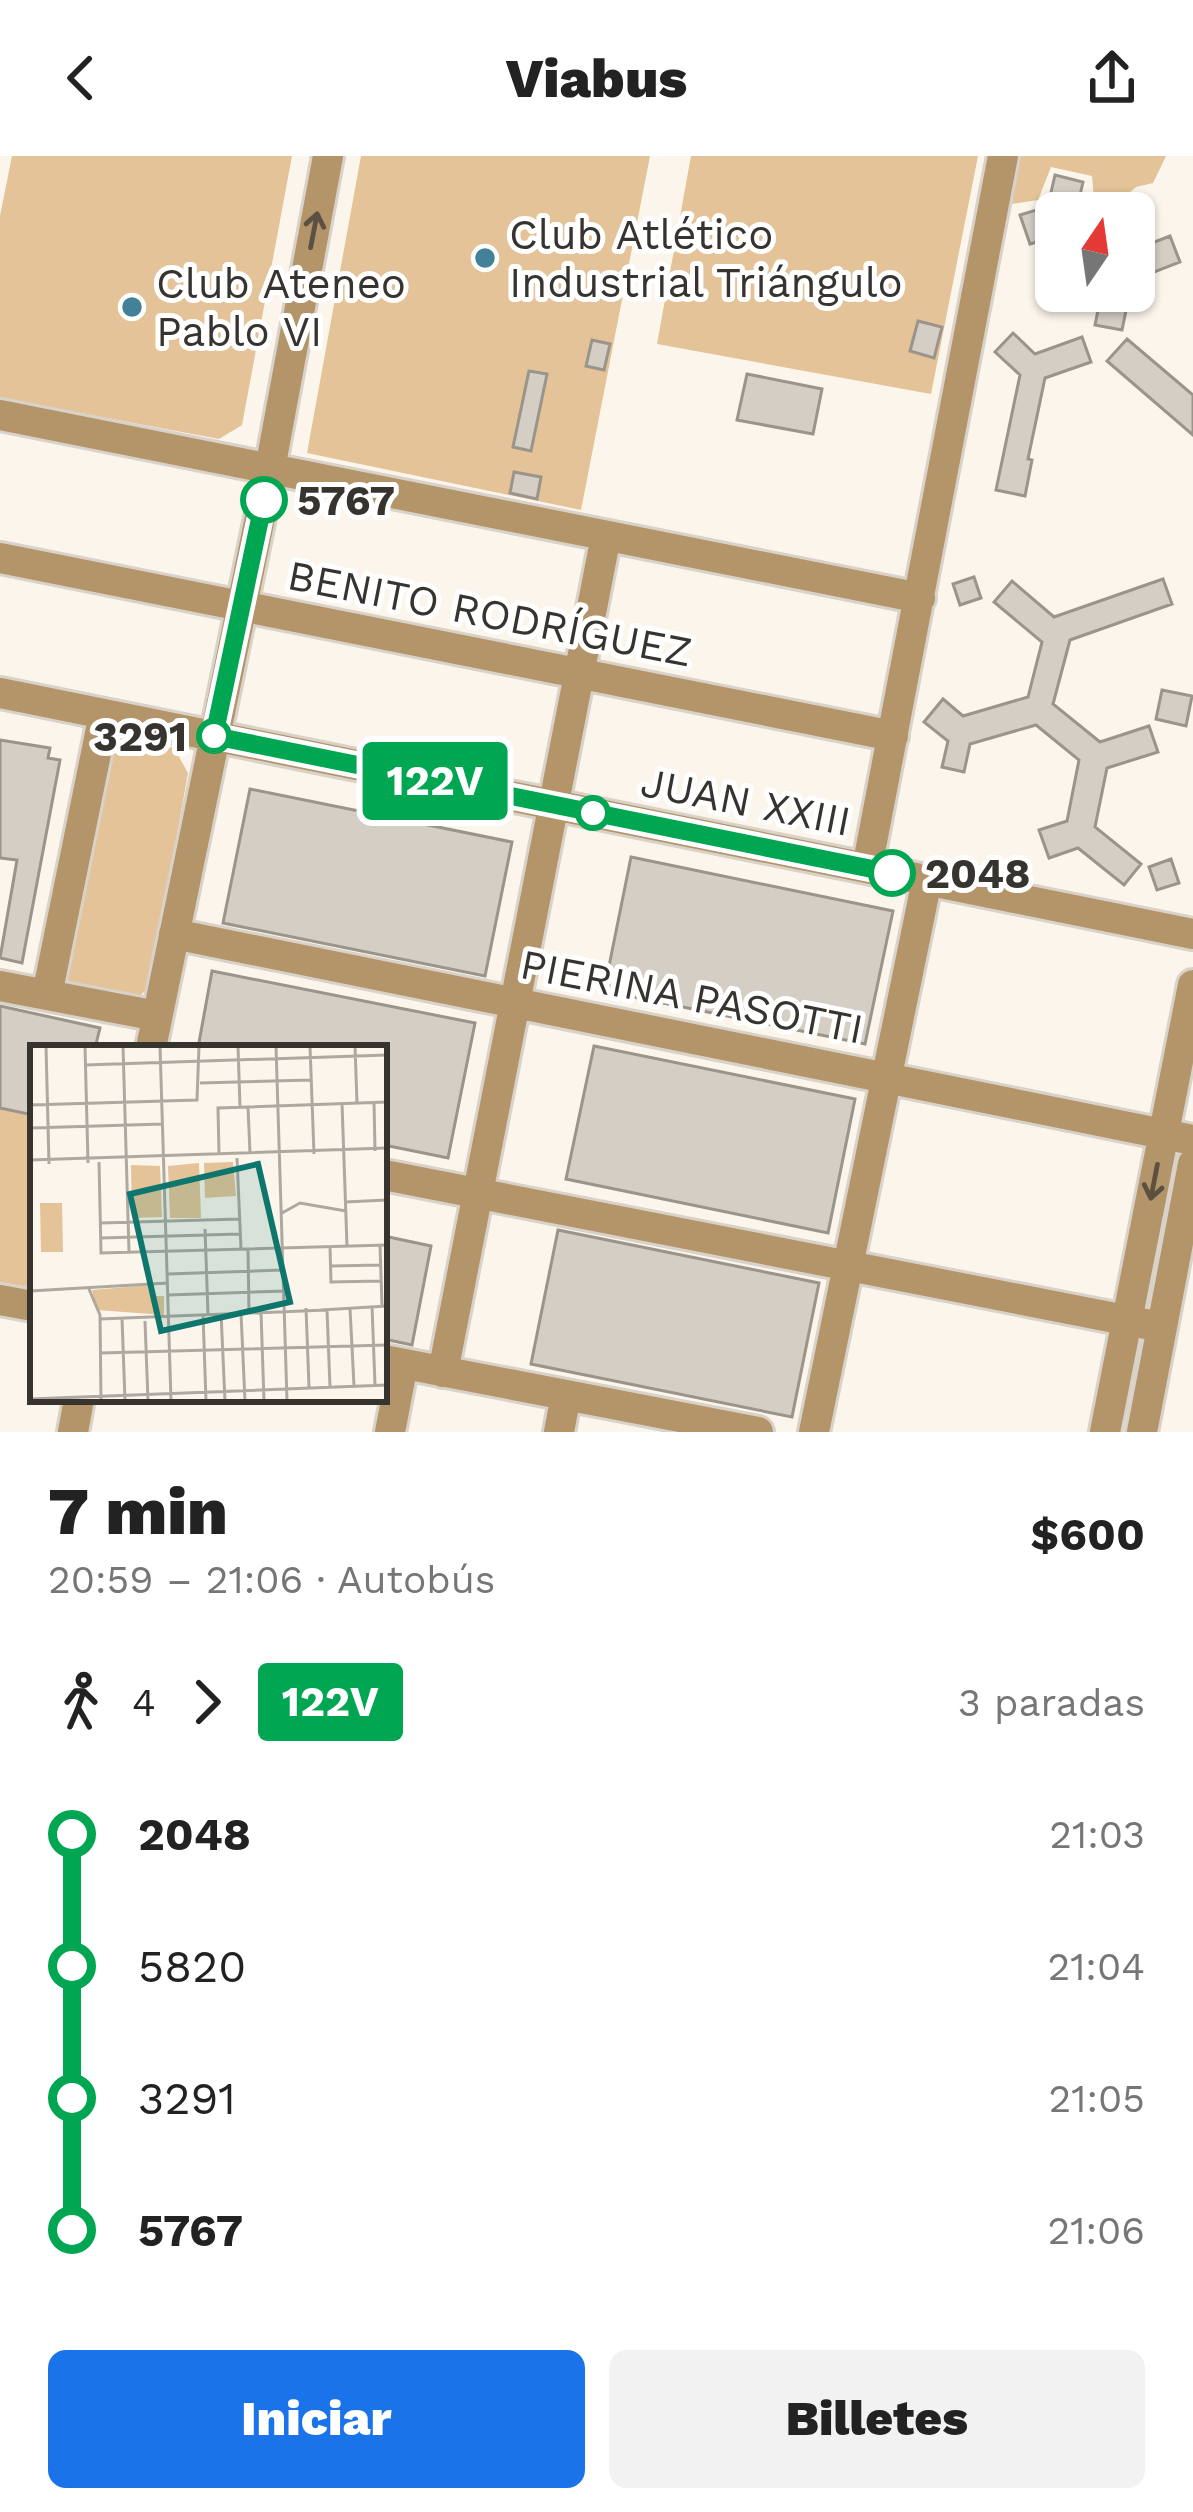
<!DOCTYPE html>
<html lang="es">
<head>
<meta charset="utf-8">
<style>
	:root { --surface:#fff; --page:#f2f2f2; --text:#222; --muted:#767676; --accent:#1a73e8 }
	body { margin:0; font-family:"Work Sans",sans-serif; background:var(--page); color:var(--text); height:100vh; display:flex; flex-direction:column; font-size:45px; white-space:nowrap }
	* { box-sizing:border-box; margin:0 }
	p { font-size:39px; color:var(--muted) }
	.icon { flex:none; width:66px; height:66px; fill:none; stroke:currentColor; stroke-width:2; stroke-linecap:round; stroke-linejoin:round }
	.map { position:relative; height:1276px; overflow:hidden }
	.sheet { display:flex; flex-direction:column; background:var(--surface); flex:1 }
	.sheet>* { flex:none }
	.badge { padding:0 24px; border-radius:9px; font-size:42px; line-height:78px }
	.needle { width:78px; rotate:13deg }
	.tools { position:absolute; left:1035px; top:36px; display:grid; gap:24px }
	.tools a { display:grid; place-items:center; width:120px; height:120px; border-radius:18px; background:var(--surface); box-shadow:0 3px 9px #0004; font-size:60px }
	.map>.badge { position:absolute; translate:-50% -50%; box-shadow:0 0 0 6px #fff }
	.legs { display:flex; align-items:center; gap:18px; height:132px; padding:0 48px; font-size:39px }
	.legs p { margin-inline-start:auto }
	.overview { display:flex; align-items:center; justify-content:space-between; height:204px; padding:0 48px }
	h1 { font-size:66px; font-weight:800; line-height:90px }
	.primary-button { display:flex; gap:24px; margin-top:auto; padding:24px 48px }
	.primary-button a { flex:1; height:138px; border-radius:18px; background:var(--accent); color:#fff; font-size:48px; font-weight:800; line-height:138px; text-align:center }
	.primary-button a+a { background:var(--page); color:var(--text) }
	ul { padding:0 48px; list-style:none }
	li { display:flex; align-items:center; gap:42px; height:132px; font-size:45px }
	li i { display:grid; place-items:center; width:18px; height:100%; margin:0 15px; background:currentColor }
	li i::after { content:''; width:30px; height:30px; margin:-15px; border:9px solid; border-radius:50%; background:var(--surface) }
	li p { margin-inline-start:auto }
	li:first-child i { background:linear-gradient(#0000 50%,currentColor 0) }
	li:last-child i { background:linear-gradient(currentColor 50%,#0000 0) }
	header { display:flex; justify-content:space-between; align-items:center; height:156px; padding:0 48px; background:var(--surface); font-size:54px; font-weight:800 }
	.map>svg:first-child { display:block }
	.green { fill:#e3c397 }
	.building { fill:#d5cec5; stroke:#9a948b; stroke-width:3 }
	.lines { fill:none; stroke-linecap:round; stroke-linejoin:round }
	.minor-casing { stroke:#d9d2c9; stroke-width:36 }
	.minor { stroke:#b49469; stroke-width:30 }
	.oneway { stroke:#5c5141 }
	.line-1-casing { stroke:#fff; stroke-width:27 }
	.line-1 { stroke:#00a651; stroke-width:18 }
	.poi-dot { fill:#428196; stroke:#fff; stroke-width:4.5 }
	.stop-1-dot { fill:#fff; stroke:#00a651; stroke-width:6 }
	.labels { text-anchor:middle; stroke-width:10; stroke-linejoin:round; paint-order:stroke }
	.poi-label { font-size:42px; fill:#373430; stroke:#fff; text-anchor:start }
	.stop-label { font-size:42px; font-weight:bold; fill:#373430; stroke:#fff; text-anchor:start }
	.street-label { font-size:42px; fill:#373430; stroke:#fff }
	.inset-road { fill:none; stroke:#ada8a0; stroke-width:3 }
	.view { fill:#0f766e; fill-opacity:0.15; stroke:#0f766e; stroke-width:6 }
	.inset-edge { fill:none; stroke:#373430; stroke-width:6 }
</style>
</head>
<body>
<header><svg class="icon" aria-label="back" viewBox="0 0 24 24"><path d="M15 5l-7 7 7 7"/></svg>Viabus<svg class="icon" aria-label="share" viewBox="0 0 24 24"><path d="M12 15V3M7 8l5-5 5 5M5 13v7h14v-7"/></svg></header>
<div class="map">
<svg width="1193" height="1276" viewBox="0 0 1193 1276">
	<rect width="100%" height="100%" fill="#fcf5eb"/>
	<!-- green -->
	<path class="green" d="M12 0H292L242 269 219 283 0 242V60Z
		M361 0H650L581 354 307 297Z
		M691 0H978L931 238 657 188Z
		M1019 0H1166L1153 27 1136 31 1120 45 1094 42 1092 20 1051 11 1038 44 1012 48Z
		M120 579 174 592 188 617 150 829 140 840 69 826 65 814 111 588Z
		M0 952 33 959V1132L0 1126Z"/>
	<!-- building -->
	<path class="building" d="M1055 19 1083 26 1077 52 1049 45Z
		M1046 51 1055 80 1030 88 1020 59Z
		M1170 80 1180 106 1139 122 1134 94Z
		M1102 135H1130L1122 174 1095 169Z
		M918 165 942 171 934 202 910 195Z
		M1013 177 1035 198 1082 181 1091 206 1045 222 1028 303 1032 304 1025 340 996 334 1020 219 995 196Z
		M1127 183 1193 239V279L1107 205Z
		M592 184 610 188 604 214 586 210Z
		M529 215 547 218 531 295 513 291Z
		M747 218 822 233 813 278 737 264Z
		M514 316 541 321 537 343 510 337Z
		M974 421 981 442 960 449 953 428Z
		M1163 423 1172 448 1070 484 1053 548 1100 586 1149 570 1158 596 1107 612 1095 671 1141 708 1124 729 1078 692 1049 702 1039 674 1067 665 1079 604 1036 569 970 588 964 616 942 611 948 585 924 566 943 543 963 560 1028 541 1042 486 994 446 1012 425 1054 461Z
		M1162 534 1192 540 1186 570 1156 563Z
		M0 584 50 592 48 602 60 604 22 807 0 802 17 704 0 702Z
		M250 633 512 686 485 820 223 767Z
		M631 701 893 755 865 888 604 835Z
		M1171 703 1179 727 1157 734 1149 711Z
		M212 815 475 867 448 1002 384 989V892H198Z
		M0 850 100 872 95 892H33V959L0 952Z
		M594 890 855 943 828 1077 566 1023Z
		M558 1074 819 1127 792 1261 531 1208Z
		M384 1080 431 1090 412 1189 384 1183Z"/>
	<g class="lines">
		<defs>
			<path id="minor" d="M0 259 920 442
				M0 402 893 580
				M0 537 1193 778
				M867 712 1003 0
				M174 778 1193 984
				M0 830 157 860
				M47 839 104 558
				M151 892 270 313 328 0
				M384 1019 1161 1171
				M0 1144 33 1150
				M384 1204 758 1276
				M443 1216 606 380
				M73 1276 79 1243
				M390 1276 403 1208
				M559 1276 566 1239
				M814 1276 927 724
				M1105 1276 1193 829
				M1142 1276 1193 1008"/>
		</defs>
		<!-- minor casing -->
		<use href="#minor" class="minor-casing"/>
		<!-- minor -->
		<use href="#minor" class="minor"/>
	</g>
	<!-- one-way arrows -->
	<defs><path id="oneway-shaft" d="M-6 0H5M1.5-3L5.5 0L1.5 3" fill="none" stroke-width="1.6" stroke-linecap="round" stroke-linejoin="round" transform="scale(3)"/></defs>
	<g class="oneway">
		<use href="#oneway-shaft" transform="translate(314 74) rotate(-79)"/>
		<use href="#oneway-shaft" transform="translate(1154 1026) rotate(101)"/>
	</g>
	<g class="lines">
		<defs>
			<path id="line-1" d="M264 344 214 580 892 717"/>
		</defs>
		<!-- line-1 casing -->
		<use href="#line-1" class="line-1-casing"/>
		<!-- line-1 -->
		<use href="#line-1" class="line-1"/>
	</g>
	<!-- markers -->
	<g class="poi-dot">
		<circle cx="485" cy="102" r="12"/>
		<circle cx="132" cy="151" r="12"/>
	</g>
	<g class="stop-1-dot">
		<circle cx="264" cy="344" r="21"/>
		<circle cx="214" cy="580" r="15"/>
		<circle cx="593" cy="657" r="15"/>
		<circle cx="892" cy="717" r="21"/>
	</g>
	<g class="labels">
		<!-- poi labels -->
		<g class="poi-label">
			<text x="509" y="93">Club Atlético<tspan x="509" dy="48">Industrial Triángulo</tspan></text>
			<text x="156" y="142">Club Ateneo<tspan x="156" dy="48">Pablo VI</tspan></text>
		</g>
		<!-- stop labels -->
		<g class="stop-label">
			<text x="297" y="359">5767</text>
			<text x="187" y="595" text-anchor="end">3291</text>
			<text x="925" y="732">2048</text>
		</g>
		<!-- street labels -->
		<g class="street-label">
			<text transform="translate(490 457) rotate(11)" y="15">BENITO RODRÍGUEZ</text>
			<text transform="translate(746 645) rotate(11)" y="15">JUAN XXIII</text>
			<text transform="translate(692 840) rotate(11)" y="15">PIERINA PASOTTI</text>
		</g>
	</g>
	<!-- overview -->
	<g transform="translate(30 889)">
		<rect width="357" height="357" fill="#fcf5eb"/>
		<path d="M203 117 206 151 175 153 174 118ZM169 118 171 173H140L138 121ZM101 120 130 121 132 172 102 173ZM10 158H32L33 207H11ZM120 240 121 251H134V270L67 265 62 245Z" fill="#e3c397"/>
		<path class="inset-road" d="M16 1 19 119M55 1 58 118M93 1 99 207M130 1 141 356M208 1 210 62M246 1 257 356M280 1 284 109M325 1 327 58M55 20 357 10M170 38 281 35M344 57 345 106M312 58 317 201M0 60 167 55 169 1M218 62 220 108M0 83 133 79M189 109 188 63 357 57M207 113 211 204M0 115 357 103M69 117 71 208 357 200M315 157 357 155M252 168 270 158 316 166M71 178 210 174M175 184 178 269M71 193 210 189M350 200 352 261M300 202 301 237 351 236M218 204 219 267M301 221 350 220M138 229 253 225M59 244 70 270 71 356M0 246 138 238M138 250 254 246M342 261 345 340M276 263 279 342M320 263 324 341M291 265 357 261M297 265 300 342M231 267 234 356M191 268 195 356M211 268 215 356M173 269 176 356M92 273 95 356M70 274 297 265M115 276 118 356M71 308 357 300M0 354 357 340"/>
		<path class="view" d="M228 119 260 257 131 286 100 149Z"/>
		<rect width="357" height="357" class="inset-edge"/>
	</g>
</svg>
<div class="tools">
<a><svg class="needle" viewBox="-14 -14 28 28"><path d="M0-13l5 13h-10z" fill="#e53935"/><path d="M0 13l5-13h-10z" fill="#767676"/></svg></a>
</div>
<b class="badge" style="left:435px;top:625px;background:#00a651;color:#fff">122V</b>
</div>
<section class="sheet">
<div class="overview"><div><h1>7 min</h1><p>20:59 – 21:06 · Autobús</p></div><b>$600</b></div>
<div class="legs"><svg class="icon" aria-label="walk" viewBox="0 0 24 24"><circle cx="13" cy="4" r="2"/><path d="M13 8l-2 6 4 7M11 14l-3 7M7 12l3-4h3l4 4"/></svg>4<svg class="icon" aria-label="forward" viewBox="0 0 24 24"><path d="M9 5l7 7-7 7"/></svg><b class="badge" style="background:#00a651;color:#fff">122V</b><p>3 paradas</p></div>
<ul>
<li><i style="color:#00a651"></i><b>2048</b><p>21:03</p></li>
<li><i style="color:#00a651"></i><span>5820</span><p>21:04</p></li>
<li><i style="color:#00a651"></i><span>3291</span><p>21:05</p></li>
<li><i style="color:#00a651"></i><b>5767</b><p>21:06</p></li>
</ul>
<div class="primary-button"><a>Iniciar</a><a>Billetes</a></div>
</section>
</body>
</html>
